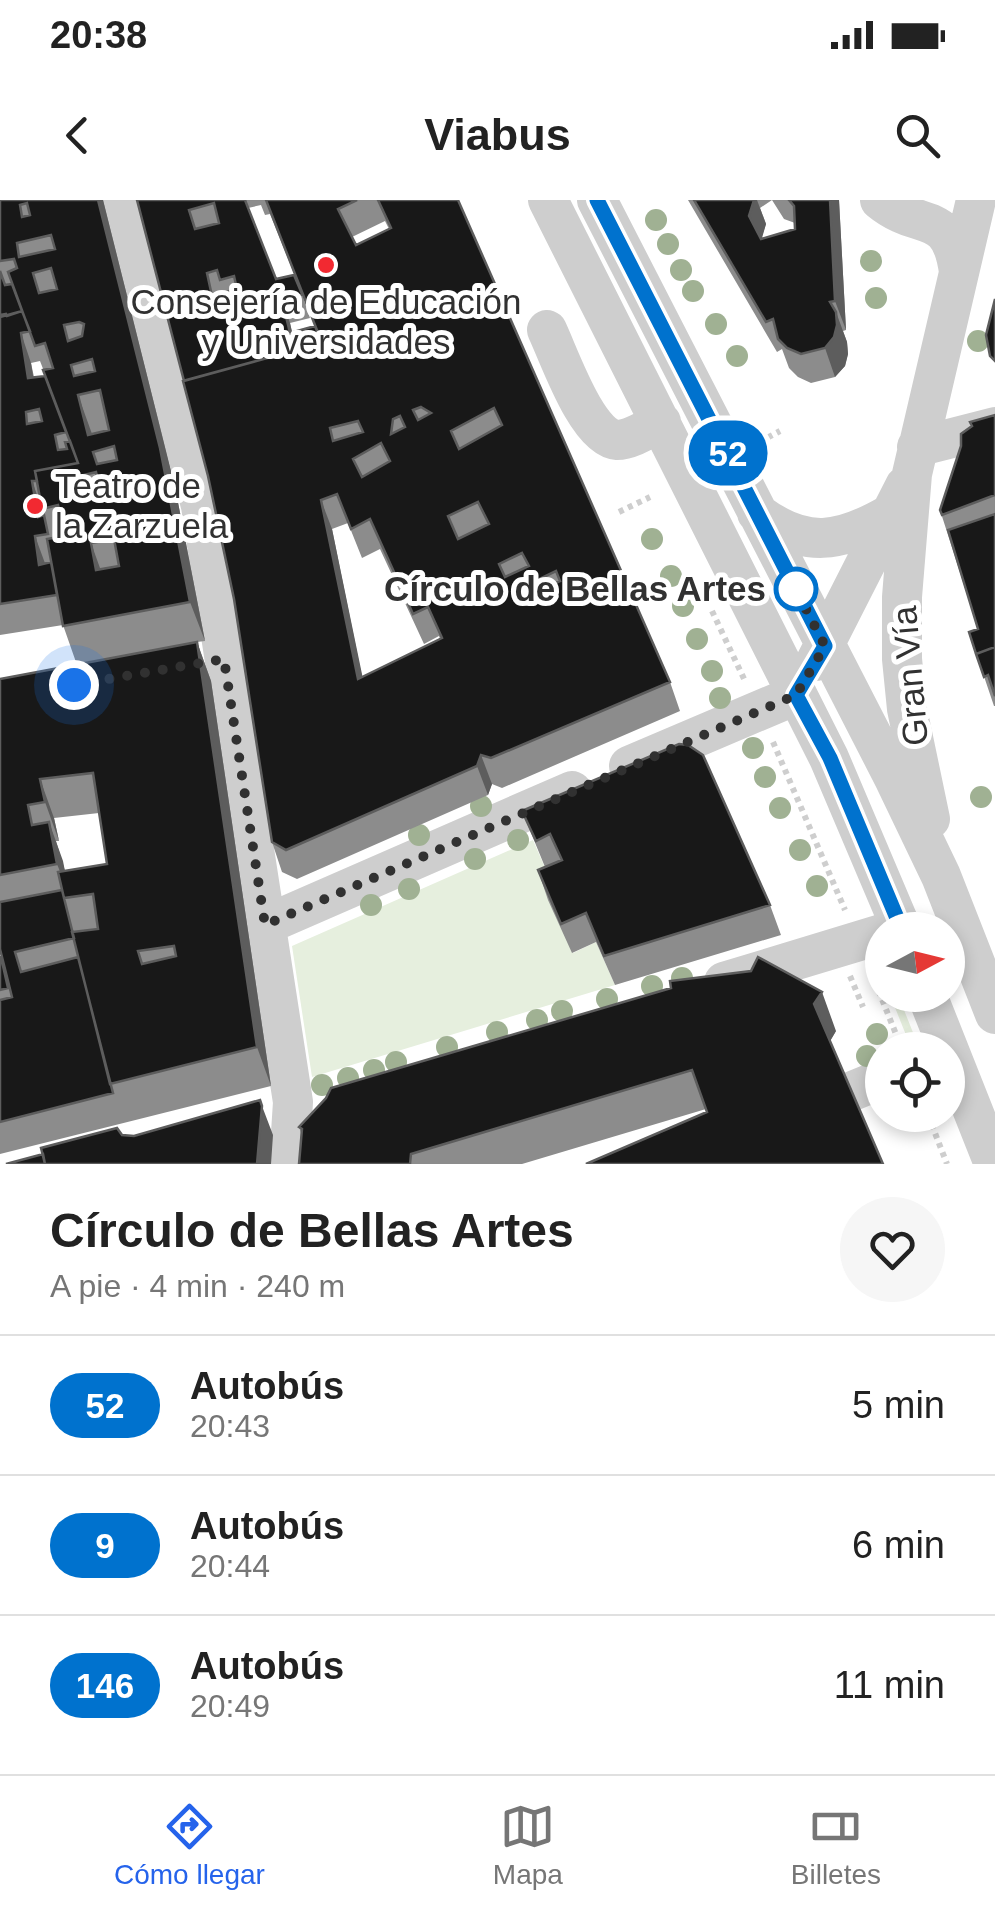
<!DOCTYPE html>
<html lang="es">
<head>
<meta charset="utf-8">
<style>
	:root { --surface:#fff; --page:#f6f6f6; --text:#222; --muted:#767676; --line:#e0e0e0; --accent:#2563eb }
	body { margin:0; font-family:Arial,sans-serif; background:var(--page); color:var(--text); height:100vh; display:flex; flex-direction:column; font-size:38px; white-space:nowrap }
	* { box-sizing:border-box; margin:0 }
	p { font-size:32px; color:var(--muted) }
	.icon { flex:none; width:55px; height:55px; fill:none; stroke:currentColor; stroke-width:2; stroke-linecap:round; stroke-linejoin:round }
	.map { position:relative; height:964px; overflow:hidden }
	.panel { display:flex; flex-direction:column; background:var(--surface); flex:1 }
	.panel>* { flex:none }
	.badge { padding:0 20px; border-radius:32px; font-size:35px; line-height:65px }
	.needle { width:65px; rotate:83deg }
	.buttons { position:absolute; left:865px; top:712px; display:grid; gap:20px }
	.buttons a { display:grid; place-items:center; width:100px; height:100px; border-radius:50%; background:var(--surface); box-shadow:0 5px 15px #0003; font-size:50px }
	.you { position:absolute; width:50px; height:50px; margin:-25px; border:8px solid #fff; border-radius:50%; background:#1a73e8; box-shadow:0 0 0 15px #1a73e833 }
	.map>.badge { position:absolute; translate:-50% -50%; box-shadow:0 0 0 5px #fff }
	.round { display:grid; place-items:center; flex:none; width:105px; height:105px; border-radius:52px; background:var(--page) }
	.head { display:flex; align-items:center; justify-content:space-between; height:170px; padding:0 50px }
	h1 { font-size:48px; font-weight:600; line-height:75px }
	ul { padding:0; list-style:none }
	li { display:flex; align-items:center; gap:30px; height:140px; padding:0 50px; border-top:2px solid var(--line) }
	li div { flex:1 }
	li b { display:block; font-size:38px }
	li em { font-style:normal }
	li .badge { min-width:110px; font-weight:700; text-align:center }
	.status { display:flex; justify-content:space-between; align-items:center; height:70px; padding:0 50px; background:var(--surface); direction:ltr }
	.status svg { height:28px; fill:currentColor }
	header { display:flex; justify-content:space-between; align-items:center; height:130px; padding:0 50px; background:var(--surface); font-size:45px; font-weight:600 }
	.tab-bar { display:flex; justify-content:space-around; align-items:center; height:140px; border-top:2px solid var(--line); background:var(--surface); font-size:28px; color:var(--muted) }
	.tab-bar a { display:grid; justify-items:center; gap:5px }
	.tab-bar .current { color:var(--accent) }
	.map>svg:first-child { display:block }
	.green { fill:#e6efde }
	.lines { fill:none; stroke-linecap:round; stroke-linejoin:round }
	.path { stroke:#cecece; stroke-width:6; stroke-dasharray:5 5; stroke-linecap:butt }
	.minor { stroke:#cecece; stroke-width:40 }
	.tree { fill:#a0b193 }
	.wall { fill:#8c8c8c; fill-rule:evenodd }
	.shaded-wall { fill:#5d5d5d }
	.building { fill:#181818; stroke:#5d5d5d; stroke-width:2.5; fill-rule:evenodd }
	.line-casing { stroke:#fff; stroke-width:22 }
	.line { stroke:#0072ce; stroke-width:15 }
	.walk { stroke:#313131; stroke-width:10; stroke-dasharray:0 18 }
	.poi-dot { fill:#f22931; stroke:#fff; stroke-width:4 }
	.stop-dot { fill:#fff; stroke:#0072ce; stroke-width:5 }
	.labels { text-anchor:middle; stroke-width:10; stroke-linejoin:round; paint-order:stroke }
	.poi-label { font-size:35px; fill:#313131; stroke:#fff }
	.stop-label { font-size:35px; font-weight:bold; fill:#313131; stroke:#fff; text-anchor:end }
	.street-label { font-size:35px; fill:#313131; stroke:#fff }
</style>
</head>
<body>
<div class="status"><b>20:38</b><svg viewBox="0 0 49 12"><path d="M0 12V9h3v3zM5 12V6h3v6zM10 12V3h3v9zM15 12V0h3v12zM26 1h20v11H26zM47 4h2v5h-2z"/></svg></div>
<header><svg class="icon" aria-label="back" viewBox="0 0 24 24"><path d="M15 5l-7 7 7 7"/></svg>Viabus<svg class="icon" aria-label="search" viewBox="0 0 24 24"><circle cx="10" cy="10" r="6"/><path d="M15 15l6 6"/></svg></header>
<div class="map">
<svg width="995" height="964" viewBox="0 0 995 964">
	<rect width="100%" height="100%" fill="#fff"/>
	<!-- green -->
	<path class="green" d="M533 640 546 670 573 753 596 742 615 785 312 877 292 746Z
		M890 795H898L918 845H910Z"/>
	<g class="lines">
		<!-- path -->
		<path class="path" d="M759 242 780 231
			M619 312 650 297
			M712 411 745 481
			M773 542 845 710
			M871 772 902 849
			M850 776 863 807
			M928 915 947 964"/>
		<!-- minor -->
		<path class="minor" d="M121 0 201 306 293 902 289 964
			M548 0 829 558 902 730
			M597 0 894 578 941 676 995 814
			M880 0C920 33 950 7 959 72
			M547 130C559 155 587 238 617 240 631 240 649 228 661 222
			M917 247 995 227
			M757 313C805 349 840 343 890 314
			M816 461 905 286
			M629 566 796 495
			M930 619 907 509 902 459V397L912 274 976 0
			M265 725 572 591
			M724 782 882 734
			M927 795 994 964
			M850 892 882 879"/>
	</g>
	<!-- trees -->
	<g class="tree">
		<circle cx="656" cy="20" r="11"/>
		<circle cx="668" cy="44" r="11"/>
		<circle cx="871" cy="61" r="11"/>
		<circle cx="681" cy="70" r="11"/>
		<circle cx="693" cy="91" r="11"/>
		<circle cx="876" cy="98" r="11"/>
		<circle cx="716" cy="124" r="11"/>
		<circle cx="978" cy="141" r="11"/>
		<circle cx="737" cy="156" r="11"/>
		<circle cx="652" cy="339" r="11"/>
		<circle cx="671" cy="376" r="11"/>
		<circle cx="683" cy="406" r="11"/>
		<circle cx="697" cy="439" r="11"/>
		<circle cx="712" cy="471" r="11"/>
		<circle cx="720" cy="498" r="11"/>
		<circle cx="753" cy="548" r="11"/>
		<circle cx="765" cy="577" r="11"/>
		<circle cx="981" cy="597" r="11"/>
		<circle cx="481" cy="606" r="11"/>
		<circle cx="780" cy="608" r="11"/>
		<circle cx="419" cy="635" r="11"/>
		<circle cx="518" cy="640" r="11"/>
		<circle cx="800" cy="650" r="11"/>
		<circle cx="475" cy="659" r="11"/>
		<circle cx="817" cy="686" r="11"/>
		<circle cx="409" cy="689" r="11"/>
		<circle cx="371" cy="705" r="11"/>
		<circle cx="682" cy="778" r="11"/>
		<circle cx="652" cy="786" r="11"/>
		<circle cx="607" cy="799" r="11"/>
		<circle cx="562" cy="811" r="11"/>
		<circle cx="537" cy="820" r="11"/>
		<circle cx="497" cy="832" r="11"/>
		<circle cx="877" cy="834" r="11"/>
		<circle cx="447" cy="847" r="11"/>
		<circle cx="867" cy="856" r="11"/>
		<circle cx="396" cy="862" r="11"/>
		<circle cx="374" cy="870" r="11"/>
		<circle cx="348" cy="878" r="11"/>
		<circle cx="322" cy="885" r="11"/>
	</g>
	<!-- wall -->
	<path class="wall" d="M0 0H103L175 287 205 441 197 442 211 481 271 886 0 954V758L4 766 0 749V479L77 465 63 425 0 435ZM40 161 47 179 34 177 31 163ZM99 613 107 664 65 671 56 641H59L54 618Z
		M137 0H458L670 482 680 511 502 588 492 584 488 595 297 679 282 672 272 642 234 399 208 276ZM261 5 265 15 270 14 315 126 292 133 290 123 310 118 302 94 276 79 248 8ZM385 21 389 29 356 45 352 37ZM348 323 362 358 380 349 424 444 439 436 440 439 362 477 332 329Z
		M688 0H839L846 130 843 131 847 142 848 154 845 166 835 177 811 183 798 177 789 168 782 149 777 152ZM772 0 784 19 795 23V29L761 39 766 24 760 8Z
		M995 215V506H994L969 432 978 429 940 310Z
		M522 611 770 705 781 735 615 785 596 742 572 753 548 700 538 670 545 667Z
		M836 831 830 841 707 912 706 909 522 964H299L301 933 299 927Z"/>
	<!-- shaded-wall -->
	<path class="shaded-wall" d="M98 0H103L175 287 205 441 190 402Z
		M754 0H757L766 24 760 45 749 16Z
		M830 0H839L846 130 835 101Z
		M282 100 290 123 298 157 290 133Z
		M836 112 847 142 848 154 845 166 835 177 825 148Z
		M21 133 31 163 38 207 28 178Z
		M78 195 92 234 88 235Z
		M32 281 43 311 47 334 38 317Z
		M321 300 332 329 369 508 358 479Z
		M35 336 46 366 39 365Z
		M91 343 105 382 96 370Z
		M197 442 211 481 271 886 257 847Z
		M481 555 492 584 488 595 477 566Z
		M40 579 54 618 59 641 45 602Z
		M49 622 63 661 70 697 57 664Z
		M822 792 836 831 829 843 814 804Z
		M262 906 273 935 271 964H257Z"/>
	<!-- building -->
	<path class="building" d="M0 0H98L160 248 190 402 63 426 47 339 64 336 62 321 58 305 42 309 35 271 78 263 43 170 53 168 45 143 35 146 8 72 17 68 14 59 0 61ZM27 3 30 15 22 17 20 5ZM51 35 55 49 19 57 17 43ZM51 68 57 89 39 93 33 73ZM79 122 84 124 82 136 68 141 64 125ZM92 159 95 171 74 176 71 165ZM100 190 109 230 88 235 78 195ZM114 246 117 260 97 264 93 252ZM96 272 101 292 79 297 76 277ZM114 339 119 366 96 370 91 343Z
		M137 0H245L276 79 294 75 302 94 282 100 290 133 315 126 322 143 184 181ZM214 3 219 23 195 29 189 10ZM217 70 220 80 234 76 237 89 212 96 207 73Z
		M266 0H357L338 9 356 45 391 28 378 0H458L670 482 491 558 481 555 477 566 286 650 272 642 234 399 208 276 183 181 322 143ZM421 207 431 213 418 220 413 210ZM494 208 502 225 459 249 451 231ZM400 216 405 227 391 234 393 219ZM358 221 363 232 333 241 330 228ZM381 243 390 261 362 277 353 259ZM337 294 351 329 370 319 413 414 428 407 442 438 358 479 321 300ZM478 302 489 324 458 339 448 316ZM522 353 529 366 505 377 499 364ZM556 371 560 381 534 393 529 384Z
		M694 0H754L749 16 761 39 795 29 794 6 789 0H830L835 101 830 102 836 112 837 125 834 137 825 148 801 154 787 148 778 139 773 119 766 122Z
		M0 71 5 85 12 84 22 111 7 116 6 114 0 115Z
		M995 99V161L990 156 986 135Z
		M22 111 30 131 21 133 28 178 45 176 66 232 55 235 58 250 67 249 65 242 70 241 78 263 35 271 37 281H32L38 317 44 315 48 334 35 336 39 365 51 362 57 395 0 404V117ZM39 209 42 221 27 224 26 212Z
		M995 215V295L942 315 940 310 961 246V234L972 226 970 222Z
		M995 314V447L976 454 969 432 978 429 948 330Z
		M197 442 257 847 110 884 72 732 98 729 93 694 64 698 58 672 107 664 93 573 40 579 45 602 28 605 32 625 49 622 57 664 0 675V479ZM174 746 176 756 142 764 138 751Z
		M995 447V496L988 475 984 477 976 454Z
		M679 544 688 545 703 555 770 705 604 756 586 713 561 724 538 670 562 660 550 634 536 641 522 611Z
		M62 690 74 738 15 752 21 772 78 757 113 893 0 922V800L12 797 0 749V702Z
		M1 757 8 788 0 790V758Z
		M758 757 822 792 814 804 883 964H586L707 912 692 870 411 954 410 964H299L302 929 299 927 326 898 331 888 671 788 670 781 751 771Z
		M260 900 262 906 257 964H45L41 948 117 928 122 935 134 936Z
		M43 954 45 964H6Z"/>
	<g class="lines">
		<defs>
			<path id="line" d="M597 0 825 446 796 495 830 558 902 730"/>
		</defs>
		<!-- line casing -->
		<use href="#line" class="line-casing"/>
		<!-- line -->
		<use href="#line" class="line"/>
		<!-- walk -->
		<path class="walk" d="M74 485 224 459 265 725 796 495 825 446 789 376 796 389"/>
	</g>
	<!-- markers -->
	<g class="poi-dot">
		<circle cx="326" cy="65" r="10"/>
		<circle cx="35" cy="306" r="10"/>
	</g>
	<circle class="stop-dot" cx="796" cy="389" r="20"/>
	<g class="labels">
		<!-- poi labels -->
		<g class="poi-label">
			<text x="326" y="114">Consejería de Educación<tspan x="326" dy="40">y Universidades</tspan></text>
			<text x="55" y="298" text-anchor="start">Teatro de<tspan x="55" dy="40">la Zarzuela</tspan></text>
		</g>
		<!-- stop labels -->
		<g class="stop-label">
			<text x="766" y="401">Círculo de Bellas Artes</text>
		</g>
		<!-- street labels -->
		<g class="street-label">
			<text transform="translate(910 476) rotate(-95)" y="12">Gran Vía</text>
		</g>
	</g>
</svg>
<div class="buttons">
<a><svg class="needle" viewBox="-14 -14 28 28"><path d="M0-13l5 13h-10z" fill="#e53935"/><path d="M0 13l5-13h-10z" fill="#767676"/></svg></a>
<a><svg class="icon" aria-label="locate" viewBox="0 0 24 24"><circle cx="12" cy="12" r="6"/><path d="M12 2v4M12 18v4M2 12h4M18 12h4"/></svg></a>
</div>
<div class="you" style="left:74px;top:485px"></div>
<b class="badge" style="left:728px;top:253px;background:#0072ce;color:#fff">52</b>
</div>
<section class="panel">
<div class="head"><div><h1>Círculo de Bellas Artes</h1><p>A pie · 4 min · 240 m</p></div><a class="round"><svg class="icon" aria-label="heart" viewBox="0 0 24 24"><path d="M12 20l-8-8c-3-5 5-10 8-4 3-6 11-1 8 4z"/></svg></a></div>
<ul>
<li><span class="badge" style="background:#0072ce;color:#fff">52</span><div><b>Autobús</b><p>20:43</p></div><em>5 min</em></li>
<li><span class="badge" style="background:#0072ce;color:#fff">9</span><div><b>Autobús</b><p>20:44</p></div><em>6 min</em></li>
<li><span class="badge" style="background:#0072ce;color:#fff">146</span><div><b>Autobús</b><p>20:49</p></div><em>11 min</em></li>
</ul>
</section>
<nav class="tab-bar">
<a class="current"><svg class="icon" aria-label="directions" viewBox="0 0 24 24"><path d="M12 3l9 9-9 9-9-9zM9 14v-3h6M13 9l2 2-2 2"/></svg>Cómo llegar</a>
<a><svg class="icon" aria-label="map" viewBox="0 0 24 24"><path d="M3 6l6-2 6 2 6-2v14l-6 2-6-2-6 2zM9 4v14M15 6v14"/></svg>Mapa</a>
<a><svg class="icon" aria-label="tickets" viewBox="0 0 24 24"><path d="M3 7h18v10H3zM15 7v10"/></svg>Billetes</a>
</nav>
</body>
</html>
